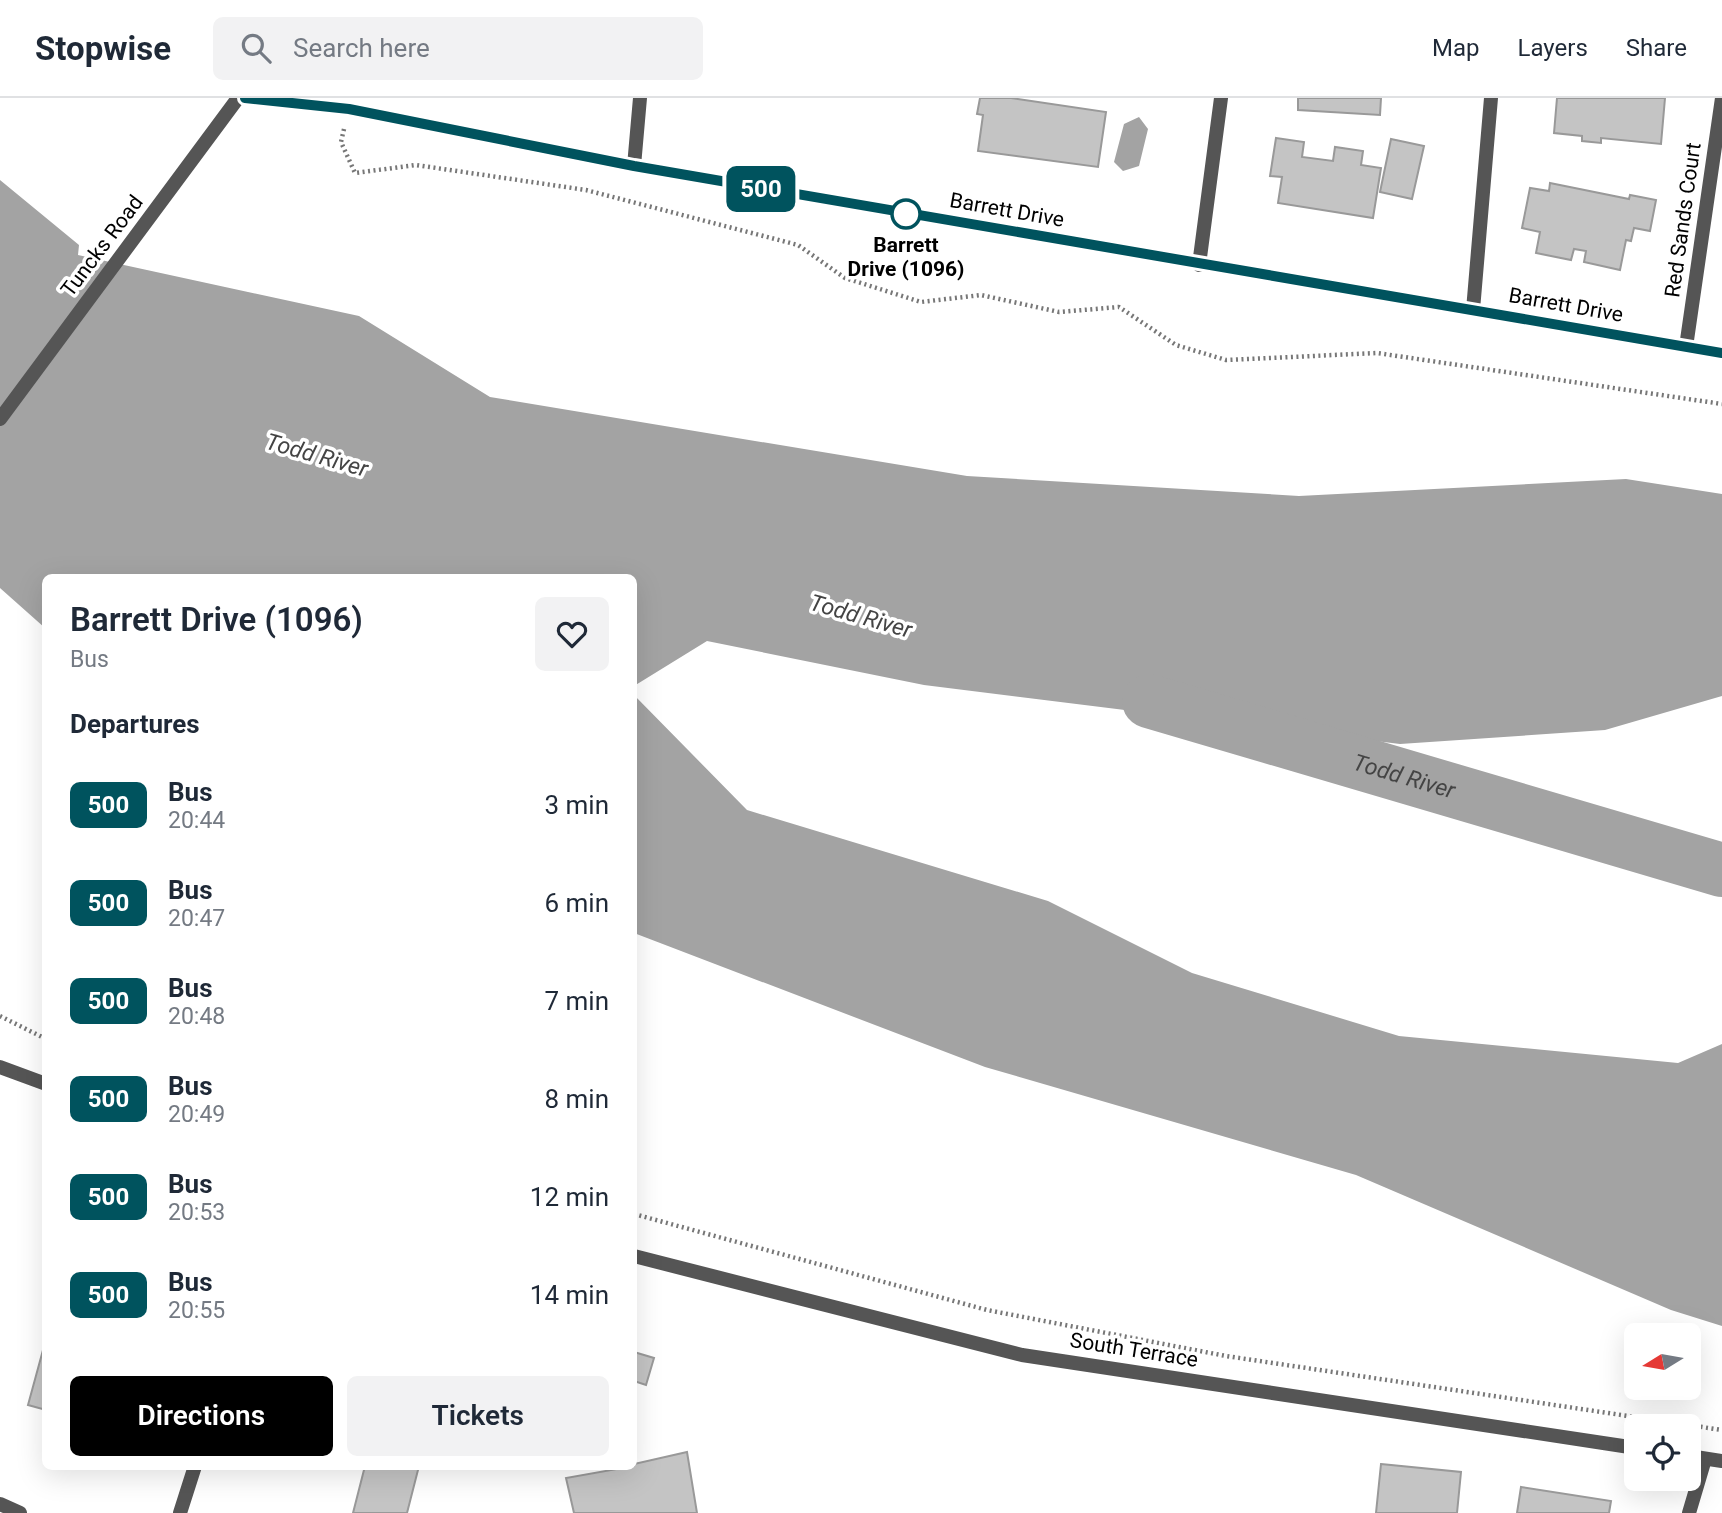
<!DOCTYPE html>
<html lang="en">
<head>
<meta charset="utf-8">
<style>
	:root { --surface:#fff; --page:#f2f2f3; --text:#1f2937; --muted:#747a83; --line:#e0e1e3; --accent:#000 }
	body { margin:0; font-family:Roboto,sans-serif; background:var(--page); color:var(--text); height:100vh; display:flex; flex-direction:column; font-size:26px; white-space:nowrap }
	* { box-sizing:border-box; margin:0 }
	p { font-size:23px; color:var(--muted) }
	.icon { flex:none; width:38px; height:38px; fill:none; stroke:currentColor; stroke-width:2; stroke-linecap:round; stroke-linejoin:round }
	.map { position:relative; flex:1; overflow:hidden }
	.panel { position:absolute; left:42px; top:476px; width:595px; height:896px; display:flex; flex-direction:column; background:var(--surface); border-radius:10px; box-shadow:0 7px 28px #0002 }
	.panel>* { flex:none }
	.badge { padding:0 14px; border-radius:10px; font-size:24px; line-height:46px }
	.needle { width:46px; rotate:259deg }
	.controls { position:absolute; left:1624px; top:1225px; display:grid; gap:14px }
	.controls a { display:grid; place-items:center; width:77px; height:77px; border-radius:10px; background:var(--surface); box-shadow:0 7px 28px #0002; font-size:35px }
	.map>.badge { position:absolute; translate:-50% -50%; box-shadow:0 0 0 4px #fff }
	h2 { padding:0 28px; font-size:26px; line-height:63px }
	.round { display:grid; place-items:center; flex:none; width:74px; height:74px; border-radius:10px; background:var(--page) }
	.head { display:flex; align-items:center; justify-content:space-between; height:119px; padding:0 28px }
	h1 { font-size:33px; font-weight:600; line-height:52px }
	.button { display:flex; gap:14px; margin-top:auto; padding:14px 28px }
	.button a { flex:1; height:80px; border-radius:10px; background:var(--accent); color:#fff; font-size:28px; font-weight:600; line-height:80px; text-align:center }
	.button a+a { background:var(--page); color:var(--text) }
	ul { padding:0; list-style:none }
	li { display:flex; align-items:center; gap:21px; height:98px; padding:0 28px }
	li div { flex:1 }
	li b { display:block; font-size:26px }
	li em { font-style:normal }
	li .badge { min-width:77px; font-weight:700; text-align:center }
	header { display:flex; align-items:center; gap:42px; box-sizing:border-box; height:98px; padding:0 35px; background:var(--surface); border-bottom:2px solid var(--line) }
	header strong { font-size:33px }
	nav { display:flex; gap:38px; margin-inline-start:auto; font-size:24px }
	.search { width:490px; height:63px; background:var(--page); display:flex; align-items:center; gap:18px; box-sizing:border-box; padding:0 24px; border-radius:10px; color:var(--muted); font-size:26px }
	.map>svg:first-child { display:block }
	.water { fill:#a3a3a3 }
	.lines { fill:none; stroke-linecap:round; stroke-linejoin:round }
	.river { stroke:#a3a3a3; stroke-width:54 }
	.building { fill:#c4c4c4; stroke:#999; stroke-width:2 }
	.path { stroke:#777; stroke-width:4.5; stroke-dasharray:2 3.5; stroke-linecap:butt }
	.service { stroke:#555; stroke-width:14 }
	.minor { stroke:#555; stroke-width:14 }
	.tertiary { stroke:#555; stroke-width:14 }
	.line-casing { stroke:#fff; stroke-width:16 }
	.line { stroke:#00535e; stroke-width:10 }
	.stop-dot { fill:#fff; stroke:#00535e; stroke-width:3.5 }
	.labels { text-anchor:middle; stroke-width:7; stroke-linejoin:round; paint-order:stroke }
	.street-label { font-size:21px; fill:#000; stroke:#fff }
	.stop-label { font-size:21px; font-weight:bold; fill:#000; stroke:#fff }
	.water-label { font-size:23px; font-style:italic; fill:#444; stroke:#fff }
</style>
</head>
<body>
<header>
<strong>Stopwise</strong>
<div class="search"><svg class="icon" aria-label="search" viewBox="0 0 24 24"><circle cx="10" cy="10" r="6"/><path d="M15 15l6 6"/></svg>Search here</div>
<nav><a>Map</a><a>Layers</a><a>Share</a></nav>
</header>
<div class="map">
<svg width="1722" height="1415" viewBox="0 0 1722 1415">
	<rect width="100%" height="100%" fill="#fff"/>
	<!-- water -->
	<path class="water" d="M1139 19 1148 31 1139 68 1123 73 1114 64 1124 26Z
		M0 82 79 147 78 157 359 218 490 299 967 378 1299 398 1626 381 1722 396V598L1605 632 1400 646 924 587 707 543 634 588V480H46L45 530 0 490Z
		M634 597 747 712 1048 803 1192 875 1399 938 1678 965 1722 946V1228L1671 1212 1356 1077 985 969 634 835Z"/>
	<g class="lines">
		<!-- river -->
		<path class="river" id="s1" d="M1149 603 1722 772"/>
	</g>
	<!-- building -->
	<path class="building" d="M980 0H1011L1106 14 1098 69 978 53 983 17 977 16Z
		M1298 0H1381L1380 17 1298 12Z
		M1557 0H1665L1661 46 1601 40V45L1582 43V38L1554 35Z
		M1276 40 1304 44 1302 59 1333 63 1335 49 1363 53 1361 67 1381 70 1373 120 1278 105 1282 79 1270 78Z
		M1391 41 1424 48 1412 101 1380 94Z
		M1550 85 1629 101 1630 97 1656 102 1650 133 1634 130 1631 143 1626 142 1620 172 1584 164 1586 153 1574 151 1571 162 1536 155 1540 134 1522 130 1530 90 1549 93Z
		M46 1241V1312L28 1307Z
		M634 1254 654 1260 646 1287 634 1283Z
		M687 1354 697 1415H574L566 1380 634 1368V1366Z
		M1381 1366 1461 1374 1457 1415H1376Z
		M365 1368H419L407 1415H353Z
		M1521 1389 1611 1403 1609 1415H1517Z"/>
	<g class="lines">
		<!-- path -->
		<path class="path" d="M344 31 341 44 355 75 416 67 586 92 798 147 845 180 921 204 981 197 1059 214 1119 209 1176 247 1226 262 1377 255 1722 306
			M0 918 46 941
			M634 1116 987 1212 1226 1258 1722 1332"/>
		<!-- service -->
		<path class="service" d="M634 68 640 0
			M1473 212 1491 0"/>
		<!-- minor -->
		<path class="minor" d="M244 0 349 11 634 68 1722 255
			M1199 167 1221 0
			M1686 249 1722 0
			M0 321 238 0
			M0 1406 20 1415
			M180 1415 195 1368
			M1689 1415 1705 1361"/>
		<!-- tertiary -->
		<path class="tertiary" d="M0 969 46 986
			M634 1158 1022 1257 1636 1350
			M1689 1358 1722 1363"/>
	</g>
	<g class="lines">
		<defs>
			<path id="line" d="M245 0 349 11 634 68 1722 255"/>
		</defs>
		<!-- line casing -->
		<use href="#line" class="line-casing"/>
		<!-- line -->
		<use href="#line" class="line"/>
	</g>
	<!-- markers -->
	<circle class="stop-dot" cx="906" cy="116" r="14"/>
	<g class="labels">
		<!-- street labels -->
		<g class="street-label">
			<text transform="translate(1007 112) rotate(10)" y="7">Barrett Drive</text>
			<text transform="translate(1683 122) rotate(-82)" y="7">Red Sands Court</text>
			<text transform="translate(102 148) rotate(-53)" y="7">Tuncks Road</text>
			<text transform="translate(1566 207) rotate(10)" y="7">Barrett Drive</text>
			<text transform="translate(1134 1252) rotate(9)" y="7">South Terrace</text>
		</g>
		<!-- stop labels -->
		<g class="stop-label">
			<text x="906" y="154">Barrett<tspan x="906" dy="24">Drive (1096)</tspan></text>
		</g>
		<!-- water labels -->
		<g class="water-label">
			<text transform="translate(317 357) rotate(16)" y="8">Todd River</text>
			<text transform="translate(861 518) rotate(16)" y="8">Todd River</text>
			<text dy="8" stroke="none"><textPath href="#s1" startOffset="266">Todd River</textPath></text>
		</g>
	</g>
</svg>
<div class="controls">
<a><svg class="needle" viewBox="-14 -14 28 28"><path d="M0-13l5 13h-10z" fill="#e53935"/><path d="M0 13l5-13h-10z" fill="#747a83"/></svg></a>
<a><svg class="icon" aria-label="locate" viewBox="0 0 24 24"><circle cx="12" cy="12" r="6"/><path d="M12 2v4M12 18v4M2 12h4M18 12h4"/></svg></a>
</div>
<b class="badge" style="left:761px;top:91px;background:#00535e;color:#fff">500</b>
<section class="panel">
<div class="head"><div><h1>Barrett Drive (1096)</h1><p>Bus</p></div><a class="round"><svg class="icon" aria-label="heart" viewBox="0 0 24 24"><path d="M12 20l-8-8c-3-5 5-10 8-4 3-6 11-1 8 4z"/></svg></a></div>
<h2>Departures</h2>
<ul>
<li><span class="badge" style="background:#00535e;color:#fff">500</span><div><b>Bus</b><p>20:44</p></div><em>3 min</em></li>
<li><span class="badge" style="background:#00535e;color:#fff">500</span><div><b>Bus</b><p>20:47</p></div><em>6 min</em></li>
<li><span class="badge" style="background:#00535e;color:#fff">500</span><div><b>Bus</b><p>20:48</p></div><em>7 min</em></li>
<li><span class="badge" style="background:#00535e;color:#fff">500</span><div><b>Bus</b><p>20:49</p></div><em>8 min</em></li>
<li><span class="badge" style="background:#00535e;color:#fff">500</span><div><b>Bus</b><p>20:53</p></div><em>12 min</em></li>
<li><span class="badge" style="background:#00535e;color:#fff">500</span><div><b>Bus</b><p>20:55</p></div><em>14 min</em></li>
</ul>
<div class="button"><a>Directions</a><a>Tickets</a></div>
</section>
</div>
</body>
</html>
